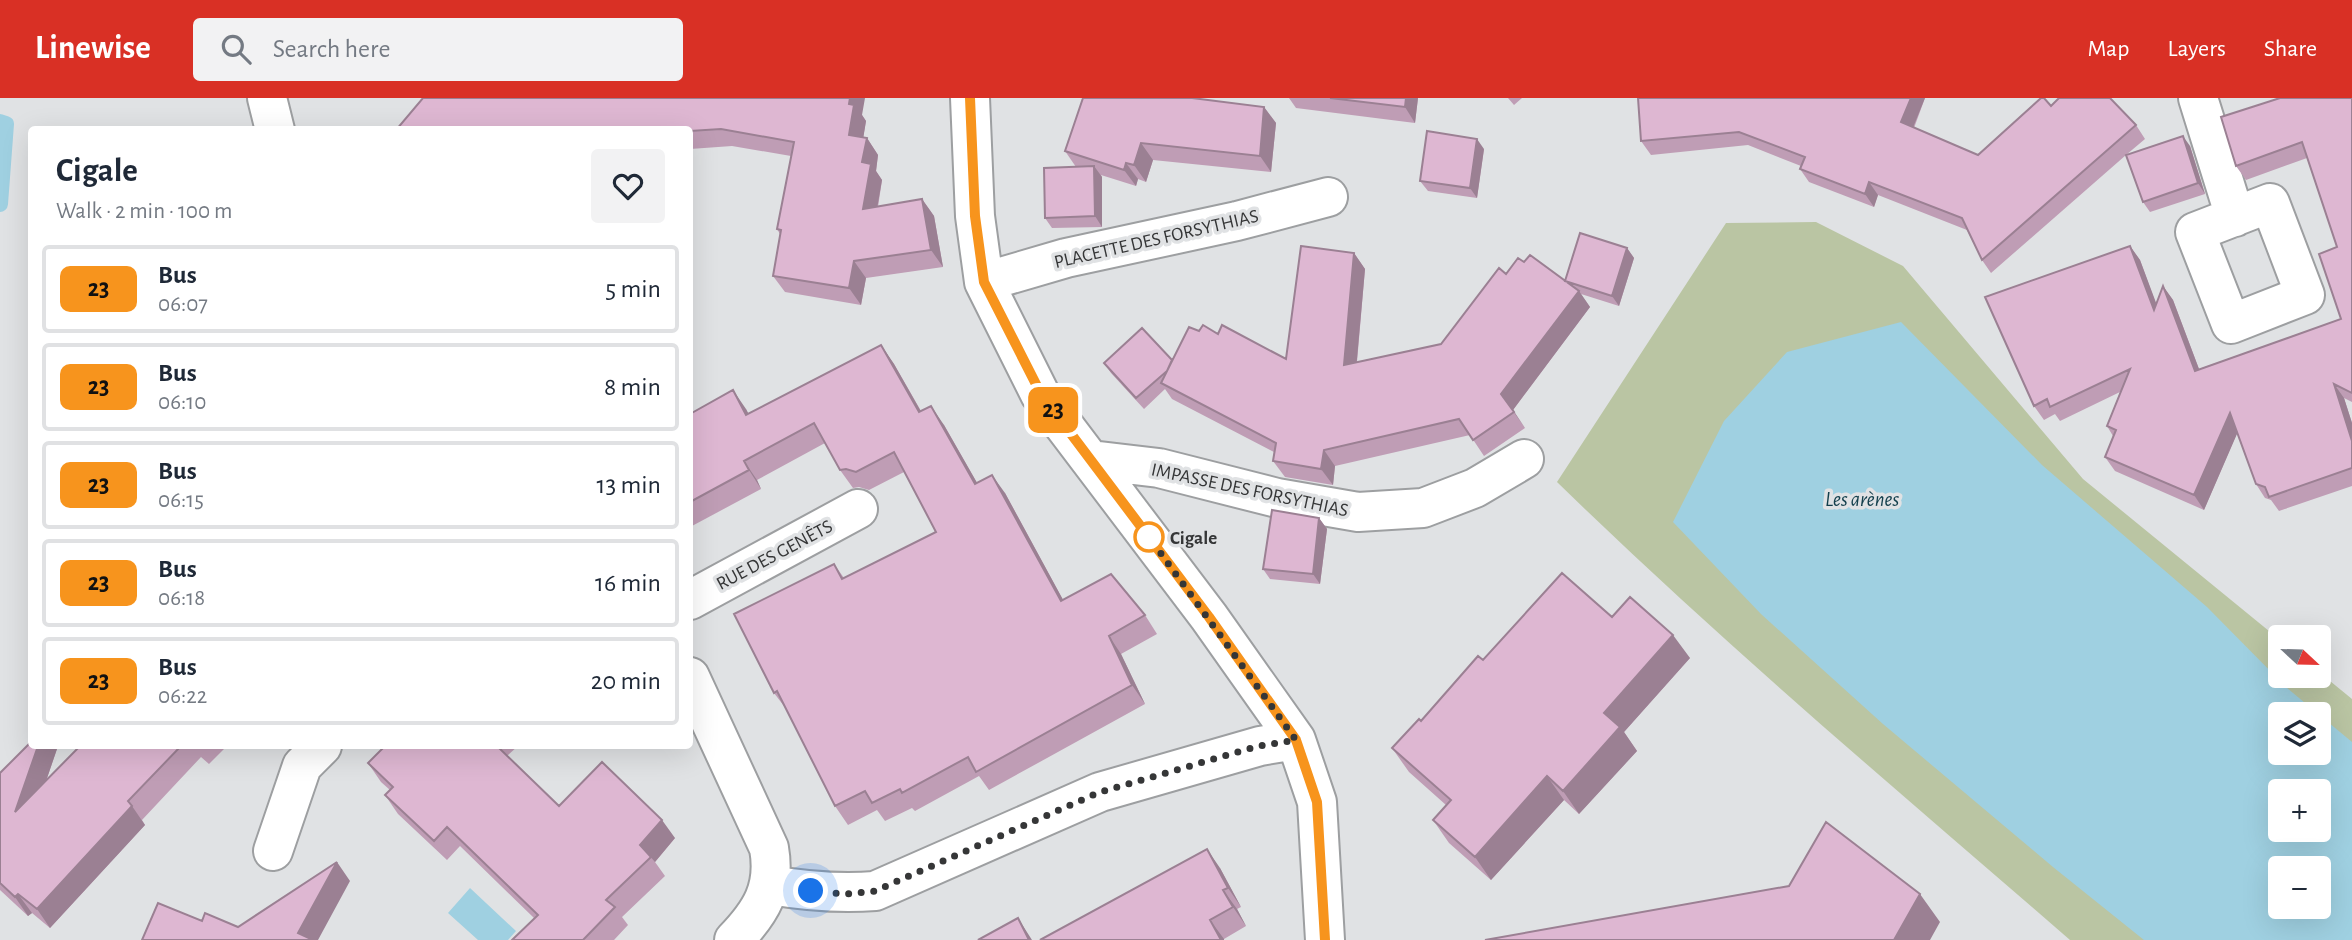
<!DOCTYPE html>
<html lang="en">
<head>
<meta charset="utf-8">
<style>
	:root { --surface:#fff; --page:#f2f2f3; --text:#1f2937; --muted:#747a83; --line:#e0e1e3; --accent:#d93025 }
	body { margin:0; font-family:"Alegreya Sans",sans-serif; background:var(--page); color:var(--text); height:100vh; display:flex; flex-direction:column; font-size:26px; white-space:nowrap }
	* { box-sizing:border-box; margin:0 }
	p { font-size:23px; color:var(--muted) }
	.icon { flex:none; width:38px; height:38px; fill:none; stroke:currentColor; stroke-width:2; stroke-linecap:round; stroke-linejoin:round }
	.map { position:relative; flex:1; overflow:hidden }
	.sheet { position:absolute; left:28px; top:28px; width:665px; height:623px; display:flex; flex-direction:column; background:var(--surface); border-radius:7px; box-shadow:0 7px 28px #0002 }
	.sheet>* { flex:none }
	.badge { padding:0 14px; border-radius:10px; font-size:24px; line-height:46px }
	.needle { width:46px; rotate:112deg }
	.tools { position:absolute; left:2268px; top:527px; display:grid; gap:14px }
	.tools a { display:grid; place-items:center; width:63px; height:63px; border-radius:7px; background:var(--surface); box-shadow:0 7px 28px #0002; font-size:35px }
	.you { position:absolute; width:35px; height:35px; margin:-18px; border:5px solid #fff; border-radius:50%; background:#1a73e8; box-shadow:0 0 0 10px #1a73e833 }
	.map>.badge { position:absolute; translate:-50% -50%; box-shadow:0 0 0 4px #fff }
	.round { display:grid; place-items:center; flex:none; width:74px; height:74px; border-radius:7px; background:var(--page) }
	.summary { display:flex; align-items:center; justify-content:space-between; height:119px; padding:0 28px }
	h1 { font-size:33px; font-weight:700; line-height:52px }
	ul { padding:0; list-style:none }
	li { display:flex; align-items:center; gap:21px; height:88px; margin:0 14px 10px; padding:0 14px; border:4px solid var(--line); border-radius:7px }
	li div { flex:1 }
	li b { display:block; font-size:26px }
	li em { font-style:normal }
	li .badge { min-width:77px; font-weight:700; text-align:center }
	header { display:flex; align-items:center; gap:42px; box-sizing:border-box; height:98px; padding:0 35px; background:var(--accent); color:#fff }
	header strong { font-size:33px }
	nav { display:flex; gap:38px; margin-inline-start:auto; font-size:24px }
	.search { width:490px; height:63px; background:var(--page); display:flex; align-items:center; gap:18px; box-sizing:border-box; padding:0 24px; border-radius:7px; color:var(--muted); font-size:26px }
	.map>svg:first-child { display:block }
	.green { fill:#bac5a3; fill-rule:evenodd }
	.water { fill:#9fd0e1; fill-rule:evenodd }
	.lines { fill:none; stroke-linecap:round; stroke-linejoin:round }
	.stream { stroke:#9fd0e1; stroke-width:16 }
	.minor-casing { stroke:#9d9fa1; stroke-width:42 }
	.tertiary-casing { stroke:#9d9fa1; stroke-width:42 }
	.minor { stroke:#fff; stroke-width:38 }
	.tertiary { stroke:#fff; stroke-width:38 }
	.wall { fill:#bf9db5 }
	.shaded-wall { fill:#9b8093 }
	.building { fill:#deb7d2; stroke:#9b8093; stroke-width:2 }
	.line-casing { stroke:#fff; stroke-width:16 }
	.line { stroke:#f7941d; stroke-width:10 }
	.walk { stroke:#353637; stroke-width:7; stroke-dasharray:0 12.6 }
	.stop-dot { fill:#fff; stroke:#f7941d; stroke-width:3.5 }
	.labels { text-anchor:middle; stroke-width:7; stroke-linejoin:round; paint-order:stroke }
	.street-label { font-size:19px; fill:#353637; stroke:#e0e2e4 }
	.stop-label { font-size:19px; font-weight:bold; fill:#353637; stroke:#e0e2e4; text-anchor:start }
	.water-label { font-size:21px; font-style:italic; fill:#133f4c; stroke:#e0e2e4 }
</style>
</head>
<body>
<header>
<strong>Linewise</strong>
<div class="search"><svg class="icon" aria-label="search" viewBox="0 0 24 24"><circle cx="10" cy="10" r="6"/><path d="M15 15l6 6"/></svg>Search here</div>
<nav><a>Map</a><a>Layers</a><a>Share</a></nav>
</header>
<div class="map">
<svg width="2352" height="842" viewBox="0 0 2352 842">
	<rect width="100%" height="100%" fill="#e0e2e4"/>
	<!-- green -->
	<path class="green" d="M1816 124 1903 168 2083 381 2280 542V578H2319V574L2352 601V842H2070C1897 692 1721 544 1557 384L1726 125ZM2280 616H2319V654H2280ZM2280 693H2319V732H2280ZM2280 770H2319V808H2280Z"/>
	<!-- water -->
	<path class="water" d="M1901 224 2042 367 2207 509 2287 590 2352 644V842H2144L2053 769 1883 626 1761 516 1673 424 1724 323 1787 254ZM2280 616H2319V654H2280ZM2280 693H2319V732H2280ZM2280 770H2319V808H2280Z
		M470 790 516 833 508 842H478L448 815Z"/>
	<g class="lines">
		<!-- stream -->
		<path class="stream" d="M0 24 6 26 0 106"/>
		<defs>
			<path id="minor" d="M970 0 975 118 984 184 1040 296 1209 519 1296 642 1317 704 1325 842
				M2198 0 2235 119
				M2270 105 2305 197 2231 226 2195 134Z
				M984 184 1066 160 1237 123 1328 99
				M1091 362 1159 370 1277 400 1358 414 1423 410 1475 390 1524 361
				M690 502 858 411
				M273 753 302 668 322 648
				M770 787C806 793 839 796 875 793L1100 694 1260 648 1296 642"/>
			<path id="tertiary" d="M267 0 275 32
				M690 579 769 750C776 790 761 814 734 842"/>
		</defs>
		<!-- minor casing -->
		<use href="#minor" class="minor-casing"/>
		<!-- tertiary casing -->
		<use href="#tertiary" class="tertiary-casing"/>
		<!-- minor -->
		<use href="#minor" class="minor"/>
		<!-- tertiary -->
		<use href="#tertiary" class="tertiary"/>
	</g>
	<!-- wall -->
	<path class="wall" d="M1289 0H1418L1415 25 1296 10Z
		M1508 0H1522L1514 7Z
		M1638 0H1925L1914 30 1978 57 2051 8 2136 27 2145 41 2126 57 2190 48 2205 96 2150 114 2143 104 2126 57 1991 175 1982 162 1967 132 1878 97 1874 109 1809 84 1800 71 1801 68 1748 47 1651 57 1641 43Z
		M2352 0V304L2344 300 2352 325V388L2279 413 2271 402 2265 400 2256 386 2237 335 2204 412 2115 373 2105 359 2113 338 2107 328 2120 294 2060 323 2055 316 2044 322 2034 308 2130 148 2140 162 2156 206 2163 188 2173 202 2199 271 2341 221 2337 149 2307 60 2246 82 2236 68Z
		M1264 9 1276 25 1271 74 1153 62 1146 84 1138 81 1136 88 1101 77 1102 79V129L1052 130 1045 120 1076 69 1065 53Z
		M862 17 866 23 863 40H867L878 57 876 73 882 82 878 109 922 101 934 118 943 169 866 180 861 207 785 194 773 178 780 136 777 131 791 58 732 48 690 51V32Z
		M1484 51 1477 100 1428 93 1420 83Z
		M1627 150 1634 160 1619 208 1581 196 1590 209 1513 312 1525 330 1484 358 1470 337 1335 368 1333 387 1285 379 1273 363 1274 354 1172 301 1165 291 1144 311 1111 275 1104 265 1172 262 1199 233 1218 236 1286 261 1354 155 1365 171 1357 264 1441 246 1506 176 1524 164 1565 183Z
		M881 247 894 266 921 313 944 327 977 385 1005 395 1063 502 1145 517 1157 536 1121 556 1145 606 989 692 979 678 915 713 912 710 885 723 877 712 848 727 835 708 787 612 774 595 834 466 844 480 936 434 904 374 869 392 859 389 853 390 840 372 825 345 757 382 761 391 692 428 690 424V316L746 311 748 316Z
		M1319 420 1327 431 1320 486 1270 481 1263 471Z
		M1612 519 1690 560 1624 634 1637 653 1579 716 1564 702 1491 782 1449 745 1433 722 1446 707 1409 674 1392 650 1483 562Z
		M32 648H58L46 683 80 648H227L209 666 201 659 142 722 145 727 50 830 32 815 28 818 0 792V675Z
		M385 648H518L507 658 559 708 675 740 655 764 665 778 622 819 628 827 614 842H512L534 820 460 748 447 762 398 716 385 697 390 692 381 684 368 665Z
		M1220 770 1241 809 1237 811 1246 828 1224 841V842H1040Z"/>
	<!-- shaded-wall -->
	<path class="shaded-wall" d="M850 0H865L862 17 866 23 861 54 849 37V6Z
		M1406 0H1418L1415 25 1405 9Z
		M1911 0H1925L1910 37 1901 24Z
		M1264 9 1276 25 1271 74 1260 58Z
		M2183 38 2190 48 2205 96 2198 85Z
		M867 40 878 57 876 73 882 82 874 128 863 111 862 64Z
		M1477 41 1484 51 1477 100 1470 90Z
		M1141 45 1153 62 1146 84 1134 67Z
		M1126 65 1138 81 1136 88 1124 72Z
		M1094 68 1102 79V129L1095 118Z
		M1869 84 1878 97 1874 109 1865 96Z
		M922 101 934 118 943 169 931 152Z
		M2130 148 2140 162 2164 226 2154 212Z
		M1627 150 1634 160 1619 208 1612 198Z
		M1354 155 1365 171 1355 283 1344 267Z
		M854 163 866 180 861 207 849 190Z
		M2163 188 2173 202 2205 287 2195 273Z
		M1579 193 1590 209 1513 312 1525 330 1501 296Z
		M881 247 894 266 932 333 919 314Z
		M2334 286 2344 300 2352 325V343Z
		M733 292 746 311 759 335 746 317Z
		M931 308 944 327 988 404 975 386Z
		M2230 315 2240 329 2204 412 2194 397Z
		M1324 352 1335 368 1333 387 1321 371Z
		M744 363 757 382 761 391 749 372Z
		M992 377 1005 395 1074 522 1061 503Z
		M1319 420 1327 431 1320 486 1313 476Z
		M1673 537 1690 560 1624 634 1637 653 1579 716 1563 693 1604 615Z
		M1109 538 1121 556 1145 606 1132 587Z
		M38 648H58L29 733 15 714Z
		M1547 678 1564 702 1491 782 1475 759Z
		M132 708 145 727 50 830 37 811Z
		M662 722 675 740 655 764 640 747Z
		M1207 751 1220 770 1241 809 1228 790Z
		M337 764 350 783 318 842H303L298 835Z
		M1223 792 1237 811 1246 828 1233 809Z
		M18 796 32 815 28 818 15 799Z
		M1920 796 1940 824 1930 842H1894Z
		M1018 820 1032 842H1029Z
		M1210 822 1224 841V842H1221Z"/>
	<!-- building -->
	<path class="building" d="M423 0H850L849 6 854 7 849 37 867 40 862 64 871 66 863 111 922 101 931 152 854 163 849 190 773 178 781 132 777 131 794 44 721 31 690 33V32H396Z
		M1083 0H1192L1264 9 1260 58 1141 45 1134 67 1126 65 1124 72 1065 53Z
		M1330 0H1406L1405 9Z
		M1638 0H1911L1901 24 1978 57 2041 0H2044L2051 8 2059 0H2110L2136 27 1982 162 1962 120 1869 84 1865 96 1800 71 1805 59 1739 34 1641 43Z
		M2280 0H2352V295L2334 286 2352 343V370L2269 399 2265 389 2256 386 2230 315 2194 397 2105 359 2116 332 2107 328 2130 271 2050 309 2047 301 2034 308 1985 199 2130 148 2154 212 2163 188 2195 273 2341 221 2319 156 2337 149 2302 44 2236 68 2221 19Z
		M1427 33 1477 41 1470 90 1420 83Z
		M2183 38 2198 85 2143 104 2126 57Z
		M1094 68 1095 118 1045 120 1044 70Z
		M1580 135 1627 150 1612 198 1565 183Z
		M1301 148 1354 155 1344 267 1441 246 1499 170 1506 176 1518 160 1524 164 1530 157 1579 193 1501 296 1514 314 1473 342 1459 321 1324 352 1321 371 1273 363 1276 345 1161 285 1189 229 1199 233 1203 227 1218 236 1222 227 1286 261Z
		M1142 230 1172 262 1167 273 1136 300 1104 265Z
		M881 247 919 314 931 308 975 386 992 377 1061 503 1111 476 1145 517 1109 538 1132 587 976 674 968 659 902 695 900 691 872 705 865 693 835 708 777 593 774 595 734 516 834 466 842 481 936 434 894 354 856 374 846 371 840 372 814 325 744 363 749 372 690 404V316L733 292 746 317Z
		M1272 412 1319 420 1313 476 1263 471Z
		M1562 475 1612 519 1630 499 1673 537 1604 615 1620 629 1563 693 1547 678 1475 759 1433 722 1451 702 1392 650 1419 621 1421 623 1478 558 1483 562Z
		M32 643V648H38L15 714 80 648H181L128 703 132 708 37 811 18 796 15 799 0 785V675Z
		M385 648H497L559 708 602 664 662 722 640 747 651 759 606 802 615 809 583 842H512L538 817 447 729 434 743 385 697 393 689 368 665Z
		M1826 724 1920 796 1894 842H1485L1789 788Z
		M1207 751 1228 790 1223 792 1233 809 1210 822 1221 842H1040Z
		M337 764 298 835 313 842H142L158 805 202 823 205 815 238 829Z
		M1018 820 1029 842H978Z"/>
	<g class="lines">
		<defs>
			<path id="line" d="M970 0 975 118 984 184 1041 296 1209 519 1296 642 1317 704 1325 842"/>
		</defs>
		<!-- line casing -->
		<use href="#line" class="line-casing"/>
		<!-- line -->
		<use href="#line" class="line"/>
		<!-- walk -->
		<path class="walk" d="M811 793 845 796 875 793 1100 694 1259 648 1296 642 1149 439"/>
	</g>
	<!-- markers -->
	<circle class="stop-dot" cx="1149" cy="439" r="14"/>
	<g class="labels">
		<!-- street labels -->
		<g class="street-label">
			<text transform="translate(1156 140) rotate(-13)" y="7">PLACETTE DES FORSYTHIAS</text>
			<text transform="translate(1250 391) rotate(12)" y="7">IMPASSE DES FORSYTHIAS</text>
			<text transform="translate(774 456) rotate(-28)" y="7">RUE DES GENÊTS</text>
		</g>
		<!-- stop labels -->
		<g class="stop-label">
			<text x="1170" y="446">Cigale</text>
		</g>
		<!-- water labels -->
		<g class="water-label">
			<text x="1862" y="408">Les arènes</text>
		</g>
	</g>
</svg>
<div class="tools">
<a><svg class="needle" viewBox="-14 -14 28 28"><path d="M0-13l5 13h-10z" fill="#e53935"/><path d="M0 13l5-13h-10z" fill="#747a83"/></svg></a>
<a><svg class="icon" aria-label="layers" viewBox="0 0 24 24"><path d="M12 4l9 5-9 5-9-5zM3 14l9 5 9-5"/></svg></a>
<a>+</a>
<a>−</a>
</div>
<div class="you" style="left:811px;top:793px"></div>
<b class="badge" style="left:1053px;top:312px;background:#f7941d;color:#111">23</b>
<section class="sheet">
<div class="summary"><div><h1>Cigale</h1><p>Walk · 2 min · 100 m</p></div><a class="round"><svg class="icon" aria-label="heart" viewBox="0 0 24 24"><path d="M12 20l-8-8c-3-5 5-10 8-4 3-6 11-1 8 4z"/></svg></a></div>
<ul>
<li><span class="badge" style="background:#f7941d;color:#111">23</span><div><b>Bus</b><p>06:07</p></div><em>5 min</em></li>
<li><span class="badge" style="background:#f7941d;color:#111">23</span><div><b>Bus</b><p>06:10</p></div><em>8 min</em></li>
<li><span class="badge" style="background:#f7941d;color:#111">23</span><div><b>Bus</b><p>06:15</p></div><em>13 min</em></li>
<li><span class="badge" style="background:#f7941d;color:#111">23</span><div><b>Bus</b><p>06:18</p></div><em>16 min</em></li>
<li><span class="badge" style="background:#f7941d;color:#111">23</span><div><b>Bus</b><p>06:22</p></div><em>20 min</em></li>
</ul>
</section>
</div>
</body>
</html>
